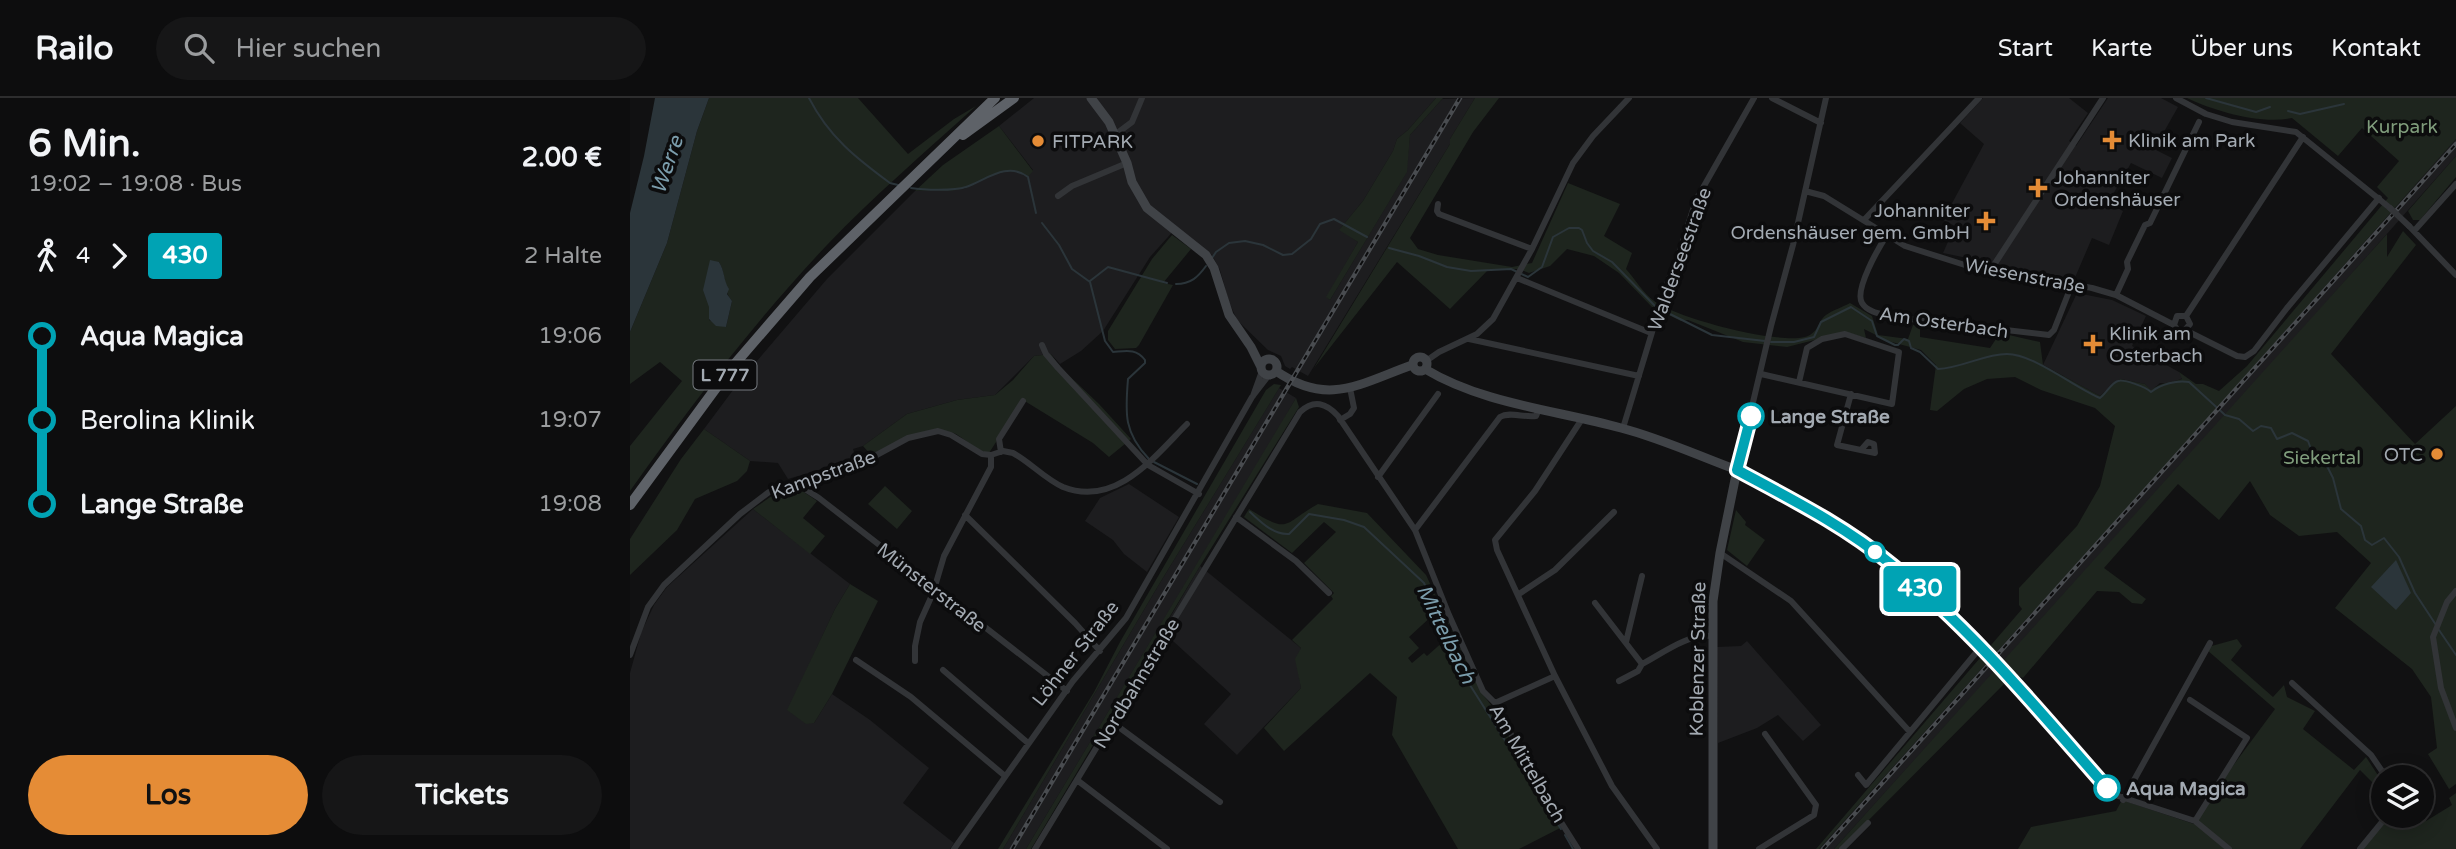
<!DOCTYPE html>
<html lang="de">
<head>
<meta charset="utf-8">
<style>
	:root { --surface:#0d0d0e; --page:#161617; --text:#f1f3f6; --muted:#9a9c9e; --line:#2d2d2e; --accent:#e58c36 }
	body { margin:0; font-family:"Varela Round",sans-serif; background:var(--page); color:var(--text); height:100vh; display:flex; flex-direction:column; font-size:26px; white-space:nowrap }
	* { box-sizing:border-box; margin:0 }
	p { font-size:23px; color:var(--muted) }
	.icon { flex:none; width:38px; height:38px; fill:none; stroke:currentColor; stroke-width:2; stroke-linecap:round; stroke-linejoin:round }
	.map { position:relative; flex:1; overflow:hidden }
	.sheet { display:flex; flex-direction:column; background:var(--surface); width:630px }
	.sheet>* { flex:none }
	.badge { padding:0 14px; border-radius:5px; font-size:24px; line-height:46px }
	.controls { position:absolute; left:1741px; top:667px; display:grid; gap:14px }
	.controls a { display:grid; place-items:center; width:63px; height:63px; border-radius:50%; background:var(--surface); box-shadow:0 4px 18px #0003,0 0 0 2px var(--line); font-size:35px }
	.map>.badge { position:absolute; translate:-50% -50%; box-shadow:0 0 0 4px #fff }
	.legs { display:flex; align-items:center; gap:10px; height:77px; padding:0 28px; font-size:23px }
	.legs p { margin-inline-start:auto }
	.overview { display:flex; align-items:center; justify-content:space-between; height:119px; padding:0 28px }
	h1 { font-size:38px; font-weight:800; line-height:52px }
	.primary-button { display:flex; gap:14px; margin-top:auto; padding:14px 28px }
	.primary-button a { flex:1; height:80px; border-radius:42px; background:var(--accent); color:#111; font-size:28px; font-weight:800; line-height:80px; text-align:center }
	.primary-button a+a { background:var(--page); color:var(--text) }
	ul { padding:0 28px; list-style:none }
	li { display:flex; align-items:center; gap:24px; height:84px; font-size:26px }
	li i { display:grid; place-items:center; width:10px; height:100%; margin:0 9px; background:currentColor }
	li i::after { content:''; width:18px; height:18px; margin:-9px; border:5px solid; border-radius:50%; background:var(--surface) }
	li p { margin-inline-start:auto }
	li:first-child i { background:linear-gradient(#0000 50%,currentColor 0) }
	li:last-child i { background:linear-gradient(currentColor 50%,#0000 0) }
	header { display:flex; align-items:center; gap:42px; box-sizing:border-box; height:98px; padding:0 35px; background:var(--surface); border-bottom:2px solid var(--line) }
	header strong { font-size:33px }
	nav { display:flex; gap:38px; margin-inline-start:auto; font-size:24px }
	.search { width:490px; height:63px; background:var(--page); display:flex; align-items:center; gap:18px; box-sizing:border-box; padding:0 24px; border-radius:38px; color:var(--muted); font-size:26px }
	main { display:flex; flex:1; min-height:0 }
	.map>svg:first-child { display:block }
	.built { fill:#1d1d1f }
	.green { fill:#1e251e; fill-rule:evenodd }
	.water { fill:#2b353a }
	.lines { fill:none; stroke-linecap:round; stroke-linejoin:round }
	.stream { stroke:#2b353a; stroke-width:2 }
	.street { stroke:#323437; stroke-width:6 }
	.secondary { stroke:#404347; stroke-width:9 }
	.highway { stroke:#5e6268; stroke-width:10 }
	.rail-casing { stroke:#494c50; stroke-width:4.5 }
	.rail { stroke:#0c0c0d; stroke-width:2; stroke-dasharray:5; stroke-linecap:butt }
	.street-bridge { stroke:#323437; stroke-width:6 }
	.line-1-casing { stroke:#fff; stroke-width:16 }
	.line-1 { stroke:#00a3b4; stroke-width:10 }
	.poi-dot { fill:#e58c36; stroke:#0c0c0d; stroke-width:2.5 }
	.stop-1-dot { fill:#fff; stroke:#00a3b4; stroke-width:3.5 }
	.labels { text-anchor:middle; stroke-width:7; stroke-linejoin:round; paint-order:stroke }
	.shield { fill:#0c0c0d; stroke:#767b80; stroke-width:2 }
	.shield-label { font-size:18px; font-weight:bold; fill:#a3aab2 }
	.park-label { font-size:19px; fill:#7f9c7b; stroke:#0c0c0d }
	.poi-label { font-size:19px; fill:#a3aab2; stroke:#0c0c0d; text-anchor:start }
	.street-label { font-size:19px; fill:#a3aab2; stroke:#0c0c0d }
	.stop-label { font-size:19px; font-weight:bold; fill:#a3aab2; stroke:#0c0c0d; text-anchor:start }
	.water-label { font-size:21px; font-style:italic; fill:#7b9dac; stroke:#0c0c0d }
</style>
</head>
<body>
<header>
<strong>Railo</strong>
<div class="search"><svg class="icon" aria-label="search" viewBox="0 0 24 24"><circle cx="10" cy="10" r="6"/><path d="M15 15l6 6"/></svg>Hier suchen</div>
<nav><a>Start</a><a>Karte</a><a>Über uns</a><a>Kontakt</a></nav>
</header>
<main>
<section class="sheet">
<div class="overview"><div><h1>6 Min.</h1><p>19:02 – 19:08 · Bus</p></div><b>2.00 €</b></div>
<div class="legs"><svg class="icon" aria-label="walk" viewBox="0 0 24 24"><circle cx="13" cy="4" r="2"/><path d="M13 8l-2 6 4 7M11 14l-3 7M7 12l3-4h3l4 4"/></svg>4<svg class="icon" aria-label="forward" viewBox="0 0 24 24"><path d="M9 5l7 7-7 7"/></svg><b class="badge" style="background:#00a3b4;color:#fff">430</b><p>2 Halte</p></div>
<ul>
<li><i style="color:#00a3b4"></i><b>Aqua Magica</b><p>19:06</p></li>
<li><i style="color:#00a3b4"></i><span>Berolina Klinik</span><p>19:07</p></li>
<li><i style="color:#00a3b4"></i><b>Lange Straße</b><p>19:08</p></li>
</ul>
<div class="primary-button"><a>Los</a><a>Tickets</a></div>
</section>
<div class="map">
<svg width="1826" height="751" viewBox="0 0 1826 751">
	<rect width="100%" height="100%" fill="#111112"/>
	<!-- built -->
	<path class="built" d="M404 0H806L778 32 767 41 763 53 733 103 710 131 728 144 697 199 700 202 776 75 780 37 812 1 845 0 820 41V46L678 278 662 269 660 271 655 268 651 258 638 252 607 222 599 204 590 172 582 157 546 130 520 159 473 233 451 253 430 266 421 256 404 258 365 297 327 302 277 316 233 348 223 351 226 361 158 381 148 365 120 363 74 331 109 284 197 181 285 93 334 91 364 76 378 73 389 74 397 78 403 72 369 28Z
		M1353 0H1439L1458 15 1439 43 1446 48 1478 0H1531L1548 9 1531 39 1519 34 1512 45 1542 60 1532 80 1501 65 1478 105 1493 113 1479 147 1462 140 1444 182 1313 155 1325 128 1313 122 1354 46 1330 25Z
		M1826 41V58L1608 304 1204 751H1189L1598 298Z
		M1447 195 1482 202 1516 218 1502 248 1549 274 1553 280 1541 285H1530L1521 293 1515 286 1490 281 1470 298 1413 267Z
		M649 290 666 300 650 328 396 751H373L528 488Z
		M499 386 549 419 517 474 494 456 483 442 455 423 470 400Z
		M123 411 220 486 205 511 158 612 184 625 202 596 240 622 299 670 273 705 324 745 320 751H0V575L11 535 24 507 37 489Z
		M570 468 671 550 667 563 671 590 607 657 574 626 601 596 532 533Z
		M1117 543 1191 627 1173 643 1148 617 1127 630 1088 645 1087 549 1111 548Z"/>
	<!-- green -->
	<path class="green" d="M79 0H228L278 56 324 21 346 8C295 54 244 98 197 147 125 223 61 307 0 393V348L52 283 30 264 0 286V234L37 145 67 33ZM89 164C97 177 92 191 102 203L96 229 79 222V209Z
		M806 0H813L780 37 777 74 700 202 696 199 728 144 709 132 733 103 763 53 767 41 778 32Z
		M845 0H869L843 34 780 140 788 151 808 157 882 169 902 165 938 85 990 106 974 138 1002 155 996 171C1005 181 1014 196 1024 203 1049 221 1146 246 1175 239 1189 235 1187 224 1196 217 1203 212 1213 209 1220 205L1242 218 1248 237 1278 241 1283 227 1290 228V239L1360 250 1370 235 1410 244 1413 267 1470 298 1490 281 1515 286 1521 292C1531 284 1540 285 1552 281L1549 274 1566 286H1573L1589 293 1617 268 1758 100 1747 89 1769 63 1732 30 1708 58 1662 20C1632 27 1584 13 1557 0H1826V41L1598 298 1189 751H1186L1392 511 1389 507V490L1447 428 1470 388 1485 328 1465 310 1411 292 1385 279 1357 281 1334 291 1307 313 1300 312 1306 267 1291 252 1258 243 1234 231 1236 240 1216 234 1157 249 1113 244 1058 222 1051 223 1022 209 989 175 964 158 937 151 920 168 899 175 889 171 858 172 820 211 767 164 684 270 820 46V41Z
		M369 28 403 73 398 79C375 64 356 83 335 90 321 95 301 92 285 93L313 67Z
		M1826 58V79L1790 122H1783L1778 113Z
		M1773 133 1786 147 1701 256 1785 346 1826 308V686L1819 691 1798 656 1807 650 1801 599 1782 571 1705 510 1741 465 1707 434 1669 438 1640 417 1620 383 1589 422 1548 386 1474 470 1516 501 1512 506 1502 505 1489 494 1467 493 1393 580 1384 576 1210 751H1204L1757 136V159Z
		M542 137 561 151 533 185 543 187 509 247 506 250 485 251 478 242V233L522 161Z
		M421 256 430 269 469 306 501 341 479 359 463 345 393 302 359 355C345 353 338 343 326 336 304 325 264 349 242 358L233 348 277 316 327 302 365 297 383 282 404 258Z
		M644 286 651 287 528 488 373 751H368L464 594 490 544 636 292Z
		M666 300 669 309 570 468 401 751H396Z
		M74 331 120 363 117 373 107 383 65 401 47 432 0 477V441L51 361Z
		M165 388 187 403 173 420 195 438 180 456 123 411 149 393Z
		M255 388 282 413 267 431 238 406Z
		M688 406 737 415 796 477 851 594 861 607 901 679 934 728 889 751H828L762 637 767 599 740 575 654 653 634 630 671 590 665 561 671 550 662 542 703 501 701 498 704 495 674 465 706 434 694 424 662 455 614 419 619 411C661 437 652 426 688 406ZM805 515 815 542 797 558 794 555 782 565 778 560 789 550 779 539Z
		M1106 412 1116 424 1115 427 1135 442 1117 468 1097 452Z
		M220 486 248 503 202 596 184 625 176 626 157 612 205 511Z
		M1607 541 1612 548 1601 562 1643 599 1654 587 1657 599 1685 613 1673 631 1724 672 1736 659 1753 685V695L1730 672 1670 751H1388L1401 729 1486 713 1492 702 1564 726 1588 688 1645 611 1577 552 1578 549Z
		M1826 695V751H1733L1760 718 1792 716 1796 723 1822 707 1819 700Z"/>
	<!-- water -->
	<path class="water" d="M25 0H79L67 33 37 145 0 234V115L14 58Z
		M80 162 89 164C95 173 93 182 99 191L97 196 102 203 96 229 86 228 79 221V209L73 192Z
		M1766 462 1781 495 1766 512 1741 489Z"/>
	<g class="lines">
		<!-- stream -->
		<path class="stream" d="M179 0C199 39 226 60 260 85L268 87
			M1576 0 1626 14 1640 9
			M1658 13 1670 16 1714 6
			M281 90C293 92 324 93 336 89 356 82 377 63 398 79L406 115
			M412 125 429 147 442 171 460 184 475 243 483 254C496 253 506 250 515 262V265L498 281C495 316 494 335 519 361
			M759 150 789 158 817 169 841 173 881 171 898 179 912 169 923 139 939 130H949L952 132 957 145 963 153 982 164 1027 210
			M582 160 586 154 599 145 615 143 633 147 653 157 662 156 681 141 690 126 704 121 737 139
			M460 183 478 169 537 185
			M546 186C561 186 568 179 576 168
			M1032 212 1082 237 1135 243
			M1141 244H1164L1184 239 1191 224 1221 209 1242 223 1247 238 1265 247H1268L1274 241 1279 243 1281 250 1290 254 1308 271C1332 270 1354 256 1377 256 1404 256 1445 290 1470 300 1476 296 1481 285 1488 283 1494 281 1516 289 1521 294 1531 286 1547 282 1559 284L1595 317 1609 321 1623 333 1631 328 1641 330 1647 341 1662 335 1678 343 1681 351 1698 370 1703 380 1711 411 1731 428 1735 442 1742 447 1754 440 1769 459 1785 495 1806 527
			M524 364 567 386
			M620 414C631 424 643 437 659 436L679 416 714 422 734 429 794 485 833 576 931 731
			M1809 532 1826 557
			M935 737 943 751"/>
		<!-- street -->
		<path class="street" d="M1142 0 1191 25
			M1196 0 1163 147 1141 228 1107 372C1137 388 1169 403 1198 421 1256 457 1305 505 1353 554
			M1546 0 1576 16 1602 24 1666 34 1760 110
			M486 36 502 24 512 0
			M1175 93 1194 98 1275 148 1338 168 1462 190 1486 197 1544 227 1548 232H1555L1607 258 1615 259 1624 253 1657 210 1749 100
			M428 98 442 88 497 65
			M808 106 807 113 809 116 902 151
			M1234 122 1349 0
			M1779 128 1826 177
			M1784 133 1826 86
			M1257 137C1249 149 1224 192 1232 205 1238 215 1253 216 1263 219L1419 237 1424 232 1442 186
			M1360 173 1473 0
			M887 180 1021 235
			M1486 197 1498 171 1497 164 1515 127 1520 125 1569 24
			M1556 218 1673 39
			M1544 227 1547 218H1556L1560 226 1555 232
			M839 241 1009 278
			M412 247 416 256 428 270 518 367 569 396
			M796 263 809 254 847 236 863 221 902 151 943 65 963 38 999 0
			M1131 276 1262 306 1269 254 1215 236 1192 241 1177 250 1169 284
			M1221 296 1207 347 1245 355 1244 346 1238 344 1231 352
			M623 298 632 273
			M952 321 905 393 865 442 867 452 925 578 982 688 1027 751
			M710 322 720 316 724 310 720 290
			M993 330 1037 185 1045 168 1066 102 1124 0
			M371 354 369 341 393 303
			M748 379 808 296
			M167 386 189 400 437 593
			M335 417 445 525 470 553
			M606 419 666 463 699 495
			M785 432 870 319C880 313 894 320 906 318L909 311
			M1090 455 1161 503 1280 634
			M1826 493 1817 504 1803 539 1811 590 1826 630
			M889 496 925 472 984 414
			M965 505 1012 566
			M996 544 1012 478
			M0 557 18 509 34 487 110 416 139 394 164 385 167 386 230 366 278 340 308 333 321 337 352 356 361 357 373 353 383 355C400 364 415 381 433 389 486 410 525 358 557 326
			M226 562 281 599 375 678
			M285 563V548L290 524 303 495 314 458 361 369V357
			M313 572 398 645
			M1379 577 1485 697 1565 723 1599 751
			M989 583 1008 573 1012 566C1033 555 1057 536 1081 538
			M1662 585 1741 657 1756 679
			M1560 602 1617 640 1565 723
			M865 605 925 578
			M482 624 590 704
			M1228 677 1236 687 1350 550
			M447 682 537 751
			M1493 702 1580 545
			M324 751 443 583 496 520 622 299 639 277
			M405 751 670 314C684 301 696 305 708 318L785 432 819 517 853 593 865 605 902 678 948 751
			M1129 751 1184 717 1186 707 1135 636
			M1212 751 1238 725
			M1730 751 1757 718"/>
		<!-- secondary -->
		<path class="secondary" d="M461 0 479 24 497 65 502 84 517 110 576 157 584 170 599 217 621 249 631 269
			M783 266a7 7 0 1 1 14 0a7 7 0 1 1-14 0Z
			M631 269a8 8 0 1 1 16 0a8 8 0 1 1-16 0Z
			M795 271C853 306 926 312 991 330 1030 340 1069 358 1107 372L1090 455 1083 503V751
			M646 273C698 309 729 286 782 267"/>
		<!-- highway -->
		<path class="highway" d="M333 37 384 0
			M0 407 97 275 180 179 365 0"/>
		<defs>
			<path id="rail" d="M382 751 830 0
				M1193 751 1826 46"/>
		</defs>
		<!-- rail casing -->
		<use href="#rail" class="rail-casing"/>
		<!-- rail -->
		<use href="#rail" class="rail"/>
		<!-- street-bridge -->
		<path class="street-bridge" d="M1760 110 1779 128
			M1353 554 1379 577"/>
	</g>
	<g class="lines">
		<defs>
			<path id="line-1" d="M1121 318 1107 372C1161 401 1215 428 1262 467 1343 532 1409 613 1477 690"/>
		</defs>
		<!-- line-1 casing -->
		<use href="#line-1" class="line-1-casing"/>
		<!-- line-1 -->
		<use href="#line-1" class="line-1"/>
	</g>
	<!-- markers -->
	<g class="poi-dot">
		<path d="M1478.5 31.5h7v7h7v7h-7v7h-7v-7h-7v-7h7z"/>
		<circle cx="408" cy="43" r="7"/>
		<path d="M1404.5 79.5h7v7h7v7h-7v7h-7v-7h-7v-7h7z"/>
		<path d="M1352.5 112.5h7v7h7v7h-7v7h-7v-7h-7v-7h7z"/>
		<path d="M1459.5 235.5h7v7h7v7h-7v7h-7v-7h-7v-7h7z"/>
		<circle cx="1807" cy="356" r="7"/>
	</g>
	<g class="stop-1-dot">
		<circle cx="1121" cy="318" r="12"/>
		<circle cx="1245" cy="454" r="9"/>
		<circle cx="1477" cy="690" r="12"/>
	</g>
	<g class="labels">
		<!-- shield labels -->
		<rect class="shield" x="63.5" y="262.5" width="63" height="29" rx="5"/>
		<g class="shield-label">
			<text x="95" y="283">L 777</text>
		</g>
		<!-- park labels -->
		<g class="park-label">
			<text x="1772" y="35">Kurpark</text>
			<text x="1692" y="366">Siekertal</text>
		</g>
		<!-- poi labels -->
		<g class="poi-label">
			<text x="1498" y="49">Klinik am Park</text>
			<text x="422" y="50">FITPARK</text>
			<text x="1424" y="86">Johanniter<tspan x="1424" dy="22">Ordenshäuser</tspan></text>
			<text x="1340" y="119" text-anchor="end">Johanniter<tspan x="1340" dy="22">Ordenshäuser gem. GmbH</tspan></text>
			<text x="1479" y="242">Klinik am<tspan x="1479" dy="22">Osterbach</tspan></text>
			<text x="1793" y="363" text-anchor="end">OTC</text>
		</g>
		<!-- street labels -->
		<g class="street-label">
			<text transform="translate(1049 161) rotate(-70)" y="7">Walderseestraße</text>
			<text transform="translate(1395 177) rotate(11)" y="7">Wiesenstraße</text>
			<text transform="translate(1314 224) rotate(8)" y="7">Am Osterbach</text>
			<text transform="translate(193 376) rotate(-20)" y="7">Kampstraße</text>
			<text transform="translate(302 489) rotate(38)" y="7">Münsterstraße</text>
			<text transform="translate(445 555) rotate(-52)" y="7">Löhner Straße</text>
			<text transform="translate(1067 561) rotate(-89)" y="7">Koblenzer Straße</text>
			<text transform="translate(506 585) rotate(-59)" y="7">Nordbahnstraße</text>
			<text transform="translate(898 665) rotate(60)" y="7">Am Mittelbach</text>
		</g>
		<!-- stop labels -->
		<g class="stop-label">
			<text x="1140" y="325">Lange Straße</text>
			<text x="1496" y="697">Aqua Magica</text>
		</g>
		<!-- water labels -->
		<g class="water-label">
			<text transform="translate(37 67) rotate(-71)" y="7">Werre</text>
			<text transform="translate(816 536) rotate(64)" y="7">Mittelbach</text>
		</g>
	</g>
</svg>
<div class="controls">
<a><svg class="icon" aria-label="layers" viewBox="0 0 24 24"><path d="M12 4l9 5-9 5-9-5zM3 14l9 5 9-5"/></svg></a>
</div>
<b class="badge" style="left:1290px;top:491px;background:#00a3b4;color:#fff">430</b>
</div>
</main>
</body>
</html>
